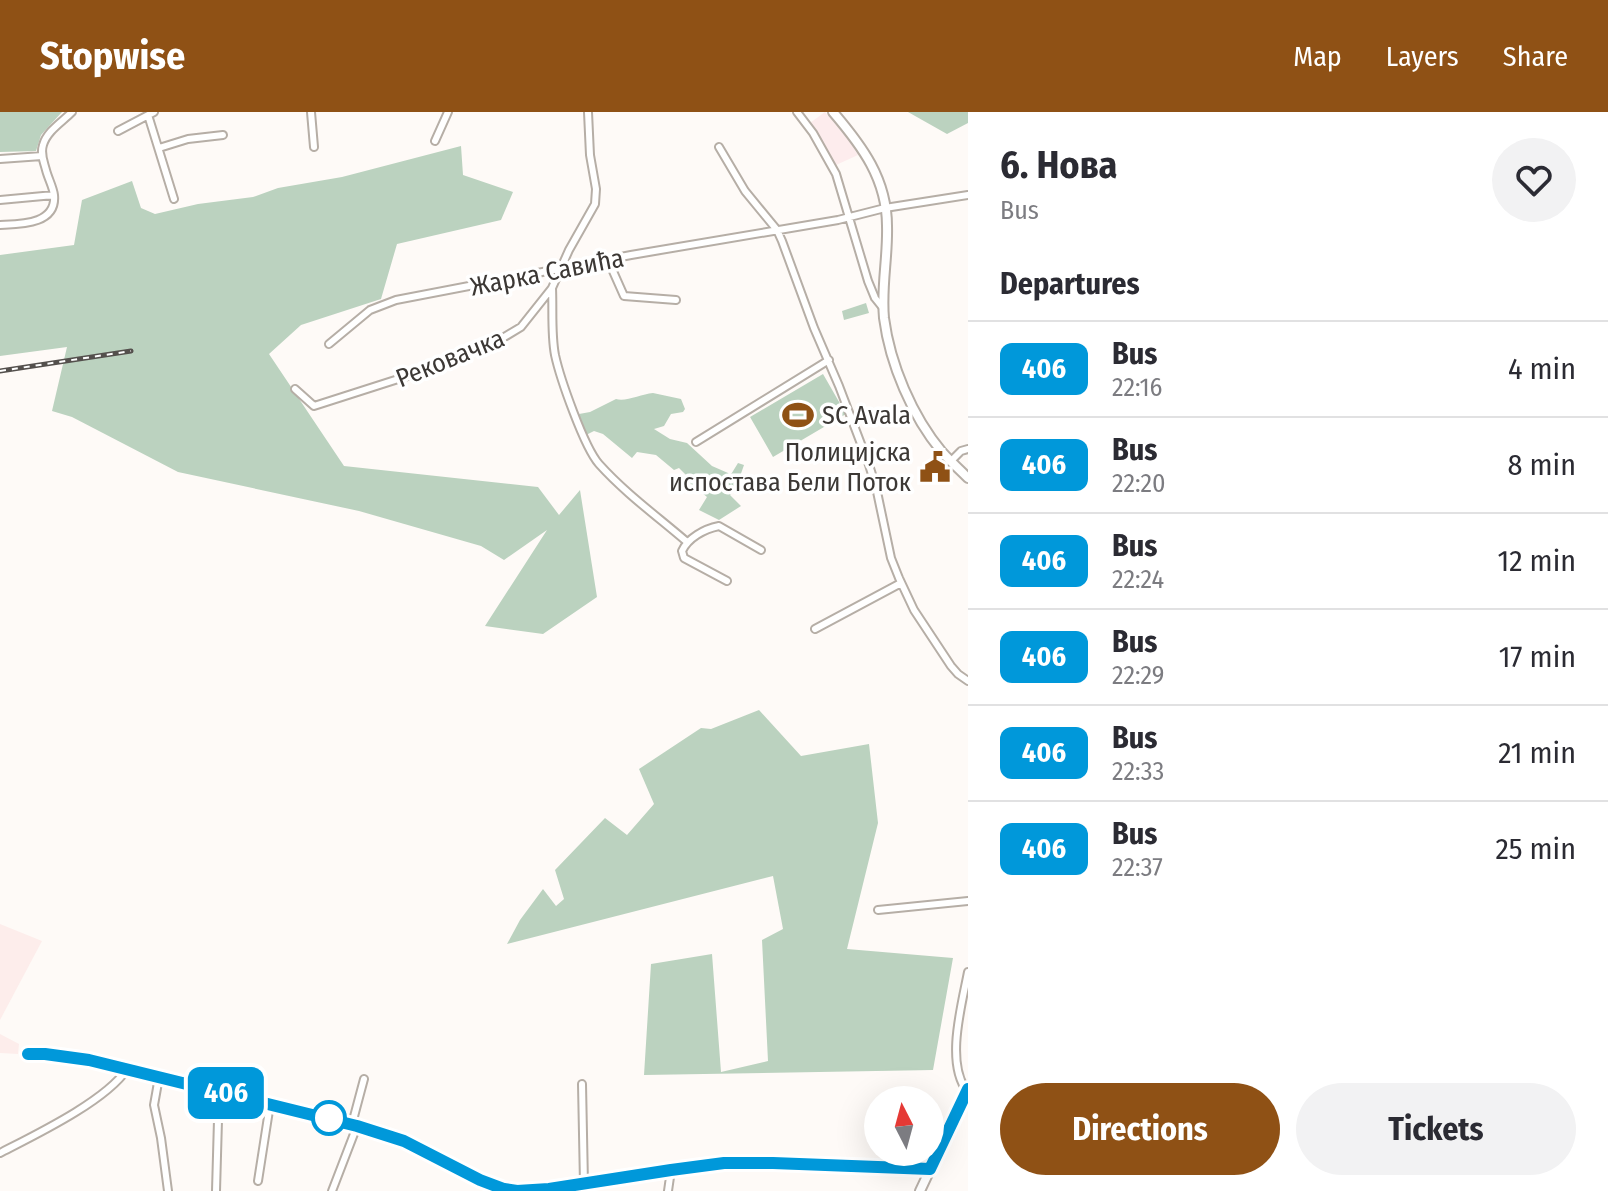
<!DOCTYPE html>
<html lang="en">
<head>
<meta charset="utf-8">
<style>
	:root { --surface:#fff; --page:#f2f2f3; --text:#2b2b33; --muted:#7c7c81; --line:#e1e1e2; --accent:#8f5115 }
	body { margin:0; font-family:"Fira Sans Condensed",sans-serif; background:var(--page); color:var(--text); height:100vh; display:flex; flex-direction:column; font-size:30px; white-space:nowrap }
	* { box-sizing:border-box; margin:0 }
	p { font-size:26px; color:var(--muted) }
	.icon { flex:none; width:44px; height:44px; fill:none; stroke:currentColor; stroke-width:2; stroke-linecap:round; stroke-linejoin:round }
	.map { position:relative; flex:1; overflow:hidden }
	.details { display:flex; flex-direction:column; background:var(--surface); width:640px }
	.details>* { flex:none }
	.badge { padding:0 16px; border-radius:12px; font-size:28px; line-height:52px }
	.needle { width:52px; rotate:354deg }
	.buttons { position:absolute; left:864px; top:974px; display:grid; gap:16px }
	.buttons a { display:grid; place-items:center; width:80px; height:80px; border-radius:50%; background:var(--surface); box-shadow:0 8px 32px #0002; font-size:40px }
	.map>.badge { position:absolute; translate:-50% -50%; box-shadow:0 0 0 4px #fff }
	h2 { padding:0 32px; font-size:30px; line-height:72px }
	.round { display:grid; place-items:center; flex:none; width:84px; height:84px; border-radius:42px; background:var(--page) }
	.summary { display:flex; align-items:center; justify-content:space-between; height:136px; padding:0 32px }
	h1 { font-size:38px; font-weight:700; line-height:60px }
	.cta { display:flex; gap:16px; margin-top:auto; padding:16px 32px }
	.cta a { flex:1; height:92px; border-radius:48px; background:var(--accent); color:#fff; font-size:32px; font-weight:700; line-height:92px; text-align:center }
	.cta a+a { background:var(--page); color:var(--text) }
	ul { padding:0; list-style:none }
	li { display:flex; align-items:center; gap:24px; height:96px; padding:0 32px; border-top:2px solid var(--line) }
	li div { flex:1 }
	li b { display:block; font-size:30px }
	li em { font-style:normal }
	li .badge { min-width:88px; font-weight:700; text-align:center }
	header { display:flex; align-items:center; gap:48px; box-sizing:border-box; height:112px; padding:0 40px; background:var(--accent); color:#fff }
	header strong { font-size:38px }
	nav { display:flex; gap:44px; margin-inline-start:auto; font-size:28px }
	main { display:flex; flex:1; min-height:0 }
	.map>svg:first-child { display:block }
	.industrial { fill:#fdeced }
	.education { fill:#fdedeb }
	.green { fill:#bbd2bf }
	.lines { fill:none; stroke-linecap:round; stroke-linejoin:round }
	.street-casing { stroke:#b6aea6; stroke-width:10 }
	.secondary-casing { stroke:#b6aea6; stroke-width:12 }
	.street { stroke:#fff; stroke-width:6 }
	.secondary { stroke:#fff; stroke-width:8 }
	.rail-casing { stroke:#54504d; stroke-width:5 }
	.rail { stroke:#fff; stroke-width:2; stroke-dasharray:6; stroke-linecap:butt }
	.line-casing { stroke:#fff; stroke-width:18 }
	.line { stroke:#0098da; stroke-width:12 }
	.stop-dot { fill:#fff; stroke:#0098da; stroke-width:4 }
	.labels { text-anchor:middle; stroke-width:7; stroke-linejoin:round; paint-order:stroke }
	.street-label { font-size:26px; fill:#3c3835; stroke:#fff }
	.poi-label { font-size:26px; fill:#3c3835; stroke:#fff; text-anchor:start }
</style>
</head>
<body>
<header>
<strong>Stopwise</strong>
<nav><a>Map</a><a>Layers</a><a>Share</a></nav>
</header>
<main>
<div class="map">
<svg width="968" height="1079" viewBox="0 0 968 1079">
	<rect width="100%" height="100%" fill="#fefaf7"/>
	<!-- industrial -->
	<path class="industrial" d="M825 0 849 29 858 43 836 53 810 11Z"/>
	<!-- education -->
	<path class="education" d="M0 812 42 829 0 908Z
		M0 922 19 932 18 942 0 941Z"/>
	<!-- green -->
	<path class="green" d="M0 0H62L41 23 36 39 0 40Z
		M908 0H968V11L947 22Z
		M461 34 463 63 513 80 501 108 397 132 381 187 301 213 269 242 344 354 538 375 559 403 580 378 597 485 543 522 485 514 547 418 504 448 481 434 359 399 178 360 72 305 52 299 67 235 0 244V143L74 133 82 88 132 69 141 96 155 102 198 92 253 85 278 76 342 65Z
		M866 191 869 201 844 208 842 199Z
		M823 262 846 302 773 345 750 305Z
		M653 281 681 287 685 297 683 300 671 302 664 314 654 317 670 327 687 331 712 354 728 361 730 364 738 351 744 353 737 373 730 383 741 394 719 408 699 398 707 385 690 371 687 364 679 356 674 358 656 343 637 340 632 346 603 322 594 319 586 323 579 302 590 300 616 287C626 290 641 282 653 281Z
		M759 598 801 644 869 632 878 711 847 837 953 846 933 958 644 963 651 852 712 842 721 960 768 949 762 828 783 817 773 764 507 832 520 808 543 777 556 794 564 787 555 758 605 706 627 723 654 692 639 657 701 616 711 617Z"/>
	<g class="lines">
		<defs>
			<path id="street" d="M311 0 314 35
				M797 0 813 21 836 62 868 169 875 186 883 196
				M148 3 174 87
				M118 19 154 0
				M435 29 448 0
				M719 35 745 79 777 118 782 129 814 216 839 274 869 353 876 375 891 446 899 466 914 498 951 554 958 562 968 569
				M159 36 188 27 223 23
				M0 47 42 44
				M0 88 54 83
				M0 113C19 112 57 113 54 83 53 75 48 66 46 58 44 50 40 42 43 33 47 19 62 10 72 0
				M608 148 624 184 676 188
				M552 176C553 198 551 222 555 243 560 266 584 335 599 352 625 381 658 405 687 430
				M329 232 370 198 396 188 631 143 838 108 885 96 968 83
				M295 277 314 294 417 261 496 230 521 215 552 176 569 138 595 92 596 77 590 43 588 0
				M696 330 829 248
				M951 349 961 339 968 337
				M727 469 684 446 682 439C688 426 704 417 719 414L761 438
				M815 517 901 471
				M878 798 968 789
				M28 942 52 943 89 948 373 1018 404 1029 490 1072 504 1077 526 1079
				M159 965 154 993 161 1026 168 1079
				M582 972 584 1072
				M967 979C945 951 962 892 968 860
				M352 1012 364 967
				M0 1041C35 1023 106 989 127 957
				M258 1069 270 992
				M216 1079 218 1008 222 980
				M332 1079 357 1014
				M530 1079 724 1051H773L930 1057
				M668 1079 671 1058"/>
			<path id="secondary" d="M833 0C862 34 887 67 887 114 888 145 881 175 884 206 890 252 912 304 942 340 950 349 959 357 968 366
				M920 1079 968 977"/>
		</defs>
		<!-- street casing -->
		<use href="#street" class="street-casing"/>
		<!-- secondary casing -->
		<use href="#secondary" class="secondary-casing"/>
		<!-- street -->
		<use href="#street" class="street"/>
		<!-- secondary -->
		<use href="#secondary" class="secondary"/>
		<defs>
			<path id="rail" d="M0 259 131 239"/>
		</defs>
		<!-- rail casing -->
		<use href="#rail" class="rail-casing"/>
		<!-- rail -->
		<use href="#rail" class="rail"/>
	</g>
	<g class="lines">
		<defs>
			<path id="line" d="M28 942H45L89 948 357 1014 404 1029 480 1068 504 1077 517 1079 549 1077 671 1058 724 1051H773L930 1057 968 977"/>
		</defs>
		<!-- line casing -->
		<use href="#line" class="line-casing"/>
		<!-- line -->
		<use href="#line" class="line"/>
	</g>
	<!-- icons -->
	<defs>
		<symbol id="stadium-bare" viewBox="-9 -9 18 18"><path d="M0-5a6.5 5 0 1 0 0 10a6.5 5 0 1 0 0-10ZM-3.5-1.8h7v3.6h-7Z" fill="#8f5115" stroke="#fff" stroke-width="2.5" paint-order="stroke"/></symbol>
		<symbol id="civic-bare" viewBox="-9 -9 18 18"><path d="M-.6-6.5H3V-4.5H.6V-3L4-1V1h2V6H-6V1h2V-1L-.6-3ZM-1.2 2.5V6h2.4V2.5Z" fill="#8f5115" stroke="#fff" stroke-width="2.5" paint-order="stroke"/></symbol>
	</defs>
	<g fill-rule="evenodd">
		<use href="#stadium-bare" x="776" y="281" width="44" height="44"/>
		<use href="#civic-bare" x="913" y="333" width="44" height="44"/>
	</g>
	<!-- markers -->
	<circle class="stop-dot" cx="329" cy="1006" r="16"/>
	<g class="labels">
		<!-- street labels -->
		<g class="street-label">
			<text transform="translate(547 160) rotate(-11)" y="9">Жарка Савића</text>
			<text transform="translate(450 246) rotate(-22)" y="9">Рековачка</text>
		</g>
		<!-- poi labels -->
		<g class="poi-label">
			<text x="822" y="312">SC Avala</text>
			<text x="911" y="349" text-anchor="end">Полицијска<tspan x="911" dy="30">испостава Бели Поток</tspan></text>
		</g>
	</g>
</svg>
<div class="buttons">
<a><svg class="needle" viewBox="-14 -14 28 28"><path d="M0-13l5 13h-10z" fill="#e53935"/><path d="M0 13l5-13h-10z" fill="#7c7c81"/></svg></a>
</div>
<b class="badge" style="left:226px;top:981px;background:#0098da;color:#fff">406</b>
</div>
<section class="details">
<div class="summary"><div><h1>6. Нова</h1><p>Bus</p></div><a class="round"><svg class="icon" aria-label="heart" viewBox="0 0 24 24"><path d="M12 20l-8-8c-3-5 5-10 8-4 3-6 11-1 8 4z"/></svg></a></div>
<h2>Departures</h2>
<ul>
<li><span class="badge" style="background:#0098da;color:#fff">406</span><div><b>Bus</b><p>22:16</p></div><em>4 min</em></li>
<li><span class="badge" style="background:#0098da;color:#fff">406</span><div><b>Bus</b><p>22:20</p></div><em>8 min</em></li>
<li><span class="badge" style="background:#0098da;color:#fff">406</span><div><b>Bus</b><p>22:24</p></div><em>12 min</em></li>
<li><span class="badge" style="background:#0098da;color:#fff">406</span><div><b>Bus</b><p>22:29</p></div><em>17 min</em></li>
<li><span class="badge" style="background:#0098da;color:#fff">406</span><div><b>Bus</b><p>22:33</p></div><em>21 min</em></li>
<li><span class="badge" style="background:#0098da;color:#fff">406</span><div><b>Bus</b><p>22:37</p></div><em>25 min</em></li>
</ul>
<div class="cta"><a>Directions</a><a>Tickets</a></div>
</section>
</main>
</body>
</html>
